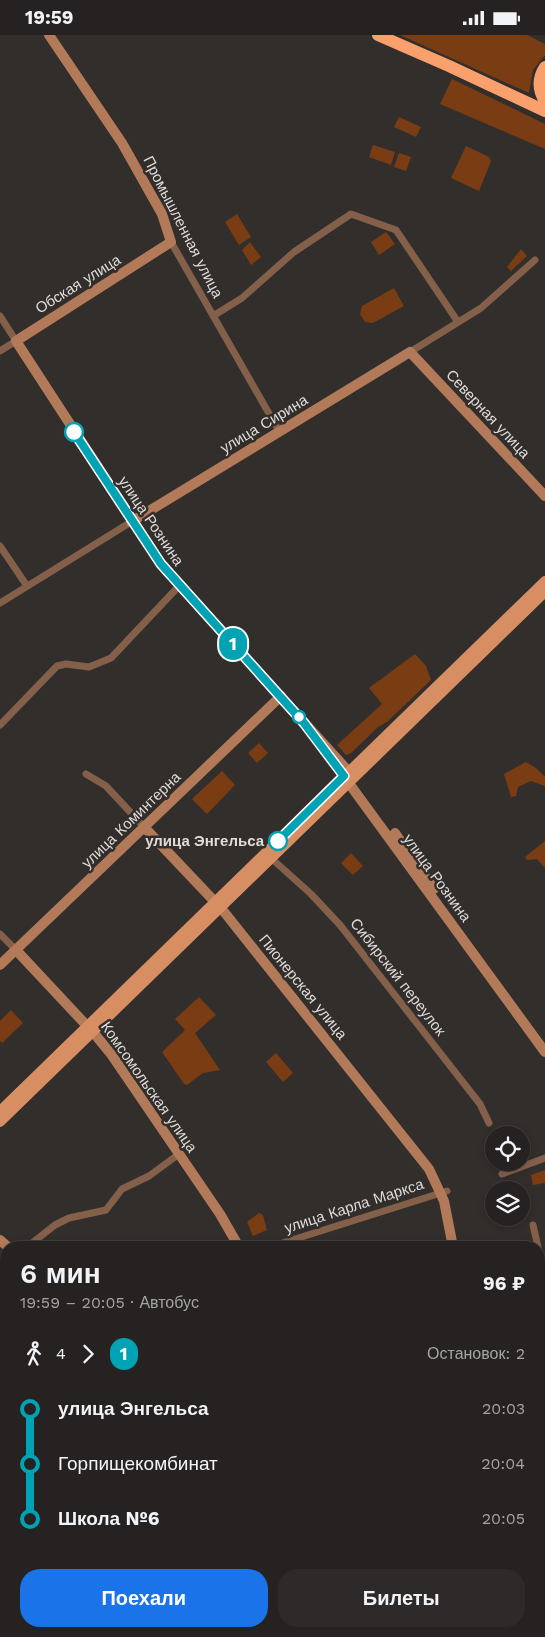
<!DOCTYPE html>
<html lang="ru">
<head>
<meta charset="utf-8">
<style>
	:root { --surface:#262221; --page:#2e2a2a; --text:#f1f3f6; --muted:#a4a4a5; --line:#423f3f; --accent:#1a73e8 }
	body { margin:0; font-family:"Work Sans",sans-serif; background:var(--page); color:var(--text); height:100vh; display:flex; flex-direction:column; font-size:19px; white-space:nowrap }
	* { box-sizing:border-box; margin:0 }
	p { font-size:16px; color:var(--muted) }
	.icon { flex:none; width:28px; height:28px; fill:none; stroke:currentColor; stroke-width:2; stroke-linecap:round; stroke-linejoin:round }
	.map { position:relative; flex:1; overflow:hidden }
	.sheet { position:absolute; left:0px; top:1206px; width:545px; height:396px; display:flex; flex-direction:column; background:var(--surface); border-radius:20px 20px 0 0; box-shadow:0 2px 8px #0003,0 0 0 1px var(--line) }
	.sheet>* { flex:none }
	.badge { padding:0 10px; border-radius:16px; font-size:18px; line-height:32px }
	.tools { position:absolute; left:485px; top:1091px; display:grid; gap:10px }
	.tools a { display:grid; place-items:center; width:45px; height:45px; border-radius:50%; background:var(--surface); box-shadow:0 2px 8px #0003,0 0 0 1px var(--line); font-size:25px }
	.map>.badge { position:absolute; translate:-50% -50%; box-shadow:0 0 0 2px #fff }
	.legs { display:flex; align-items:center; gap:8px; height:55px; padding:0 20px; font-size:16px }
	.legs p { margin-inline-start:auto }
	.summary { display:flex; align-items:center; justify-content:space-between; height:85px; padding:0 20px }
	h1 { font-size:28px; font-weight:600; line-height:38px }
	.action { display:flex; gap:10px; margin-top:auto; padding:10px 20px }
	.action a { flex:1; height:58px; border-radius:20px; background:var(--accent); color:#fff; font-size:20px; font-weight:600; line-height:58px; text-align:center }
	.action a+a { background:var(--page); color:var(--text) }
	ul { padding:0 20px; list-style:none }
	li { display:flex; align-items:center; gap:18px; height:55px; font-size:19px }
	li i { display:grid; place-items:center; width:8px; height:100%; margin:0 6px; background:currentColor }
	li i::after { content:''; width:12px; height:12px; margin:-6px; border:4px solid; border-radius:50%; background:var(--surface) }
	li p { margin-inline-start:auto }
	li:first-child i { background:linear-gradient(#0000 50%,currentColor 0) }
	li:last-child i { background:linear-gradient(currentColor 50%,#0000 0) }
	.status { display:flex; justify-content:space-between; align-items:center; height:35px; padding:0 25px; background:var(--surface); direction:ltr }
	.status svg { height:14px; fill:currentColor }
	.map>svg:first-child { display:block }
	.green { fill:#7a3d13 }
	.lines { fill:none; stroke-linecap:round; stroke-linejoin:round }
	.street { stroke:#84604b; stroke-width:7 }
	.secondary { stroke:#b37a59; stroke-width:10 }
	.primary { stroke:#d88e63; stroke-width:10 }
	.highway { stroke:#f9a06c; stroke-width:12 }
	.line-1-casing { stroke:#fff; stroke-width:11 }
	.line-1 { stroke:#00a3b4; stroke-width:8 }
	.stop-1-dot { fill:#fff; stroke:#00a3b4; stroke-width:2.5 }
	.labels { text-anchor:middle; stroke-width:5; stroke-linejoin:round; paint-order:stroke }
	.street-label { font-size:15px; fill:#dfdcda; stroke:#322e2c }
	.stop-label { font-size:15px; font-weight:bold; fill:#dfdcda; stroke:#322e2c; text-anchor:end }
</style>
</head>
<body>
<div class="status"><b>19:59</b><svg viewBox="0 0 49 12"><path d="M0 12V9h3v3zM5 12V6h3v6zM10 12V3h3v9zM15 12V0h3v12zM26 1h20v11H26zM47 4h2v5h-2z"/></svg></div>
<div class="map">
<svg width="545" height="1602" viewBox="0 0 545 1602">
	<rect width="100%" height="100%" fill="#322e2c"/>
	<!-- green -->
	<path class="green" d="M400 0H527L545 9V20L533 35 529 58Z
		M452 44 545 89V114L440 69Z
		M399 82 421 92 416 102 394 92Z
		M373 110 395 117 391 130 369 122Z
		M466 111 489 122 491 126 479 156 451 143Z
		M399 118 411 122 406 136 394 132Z
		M237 179 251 202 239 210 225 187Z
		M386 197 395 209 379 220 371 207Z
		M250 207 261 222 251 230 242 215Z
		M521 214 527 221 511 236 507 232Z
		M394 253 404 271 373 288 365 287 360 279 362 271Z
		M415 619 426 631 431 645 387 687 378 692 351 718 346 720 337 710 382 669 369 653Z
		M259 708 268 718 257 728 248 718Z
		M526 727 536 733 545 742V751L531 746 518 752 516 761 511 762 504 739Z
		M222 736 235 750 207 779 192 764Z
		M545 806V833L537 824 527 825 525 822Z
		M351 818 363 831 353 840 341 828Z
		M199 962 216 980 195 998 220 1035 203 1038 187 1050 184 1049 162 1017 185 995 175 984Z
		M11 975 23 988 2 1008 0 1006V986Z
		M276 1018 293 1038 283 1047 266 1027Z
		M545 1135V1148L533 1150 531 1140Z
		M259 1178 263 1180 267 1195 253 1201 247 1187Z
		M545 1271V1332L539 1299V1272Z"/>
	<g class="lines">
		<!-- street -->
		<path class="street" d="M171 207 279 396
			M0 281 16 306 0 316
			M213 281 242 263 294 217 351 179 396 195 458 287
			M410 317 481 273 535 225
			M0 511 27 551
			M0 568 131 487
			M0 690 57 631 66 629 89 632 111 623 179 551
			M86 739 106 751 145 793
			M271 823 311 859 340 890 480 1069 489 1088
			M0 899 16 915
			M502 1139 545 1123
			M533 1190 538 1212
			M27 1212 55 1190 69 1183 106 1175 122 1154 149 1141 179 1119
			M270 1212 447 1156
			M539 1219 545 1253
			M539 1268 545 1267
			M0 1304 6 1302
			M0 1490 6 1518"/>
		<!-- secondary -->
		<path class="secondary" d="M49 0 122 108 162 179 171 207 16 306 161 529 349 737
			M131 487 410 317 545 461
			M348 747 545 1017
			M145 793 216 868
			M395 798 434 854
			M221 873 429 1134 444 1166 453 1212
			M16 915 88 992
			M0 930 281 661
			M93 997 111 1019 220 1179 239 1212
			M0 1205 8 1212
			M539 1471 545 1470
			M539 1493 545 1492
			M0 1548 6 1555
			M198 1596 199 1602
			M340 1596 341 1602
			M506 1596 507 1602
			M11 1602V1596"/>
		<!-- primary -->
		<path class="primary" d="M0 1076 545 546
			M0 1087 545 557"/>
		<!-- highway -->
		<path class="highway" d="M378 0 449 31 545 76
			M545 32C538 43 538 55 545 66"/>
	</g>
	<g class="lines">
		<defs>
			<path id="line-1" d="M74 397 161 529 304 688 344 741 278 806"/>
		</defs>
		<!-- line-1 casing -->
		<use href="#line-1" class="line-1-casing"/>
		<!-- line-1 -->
		<use href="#line-1" class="line-1"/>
	</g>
	<!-- markers -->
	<g class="stop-1-dot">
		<circle cx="74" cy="397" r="9"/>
		<circle cx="299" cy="682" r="6"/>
		<circle cx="278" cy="806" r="9"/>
	</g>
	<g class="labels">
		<!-- street labels -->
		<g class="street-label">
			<text transform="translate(183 192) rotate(63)" y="5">Промышленная улица</text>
			<text transform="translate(78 249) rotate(-32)" y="5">Обская улица</text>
			<text transform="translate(488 379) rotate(47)" y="5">Северная улица</text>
			<text transform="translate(264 389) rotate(-31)" y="5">улица Сирина</text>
			<text transform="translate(151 486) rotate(56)" y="5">улица Рознина</text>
			<text transform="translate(131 785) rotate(-44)" y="5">улица Коминтерна</text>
			<text transform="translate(437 843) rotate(54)" y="5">улица Рознина</text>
			<text transform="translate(398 942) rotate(52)" y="5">Сибирский переулок</text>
			<text transform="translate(303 952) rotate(51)" y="5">Пионерская улица</text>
			<text transform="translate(149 1052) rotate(55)" y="5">Комсомольская улица</text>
			<text transform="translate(354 1171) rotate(-18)" y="5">улица Карла Маркса</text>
		</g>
		<!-- stop labels -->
		<g class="stop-label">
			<text x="264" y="811">улица Энгельса</text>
		</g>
	</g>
</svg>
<div class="tools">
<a><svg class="icon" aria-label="locate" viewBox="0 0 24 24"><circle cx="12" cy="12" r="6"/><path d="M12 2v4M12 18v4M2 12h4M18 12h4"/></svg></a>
<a><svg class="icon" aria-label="layers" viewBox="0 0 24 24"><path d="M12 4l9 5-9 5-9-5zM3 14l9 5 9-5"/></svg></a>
</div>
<b class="badge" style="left:233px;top:609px;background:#00a3b4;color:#fff">1</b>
<section class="sheet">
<div class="summary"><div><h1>6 мин</h1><p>19:59 – 20:05 · Автобус</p></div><b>96 ₽</b></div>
<div class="legs"><svg class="icon" aria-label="walk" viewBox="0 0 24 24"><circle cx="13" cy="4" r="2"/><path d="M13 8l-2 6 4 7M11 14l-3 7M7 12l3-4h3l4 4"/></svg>4<svg class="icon" aria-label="forward" viewBox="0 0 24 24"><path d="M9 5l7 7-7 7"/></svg><b class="badge" style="background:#00a3b4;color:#fff">1</b><p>Остановок: 2</p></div>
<ul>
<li><i style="color:#00a3b4"></i><b>улица Энгельса</b><p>20:03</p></li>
<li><i style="color:#00a3b4"></i><span>Горпищекомбинат</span><p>20:04</p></li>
<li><i style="color:#00a3b4"></i><b>Школа №6</b><p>20:05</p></li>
</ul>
<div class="action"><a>Поехали</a><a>Билеты</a></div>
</section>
</div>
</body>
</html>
